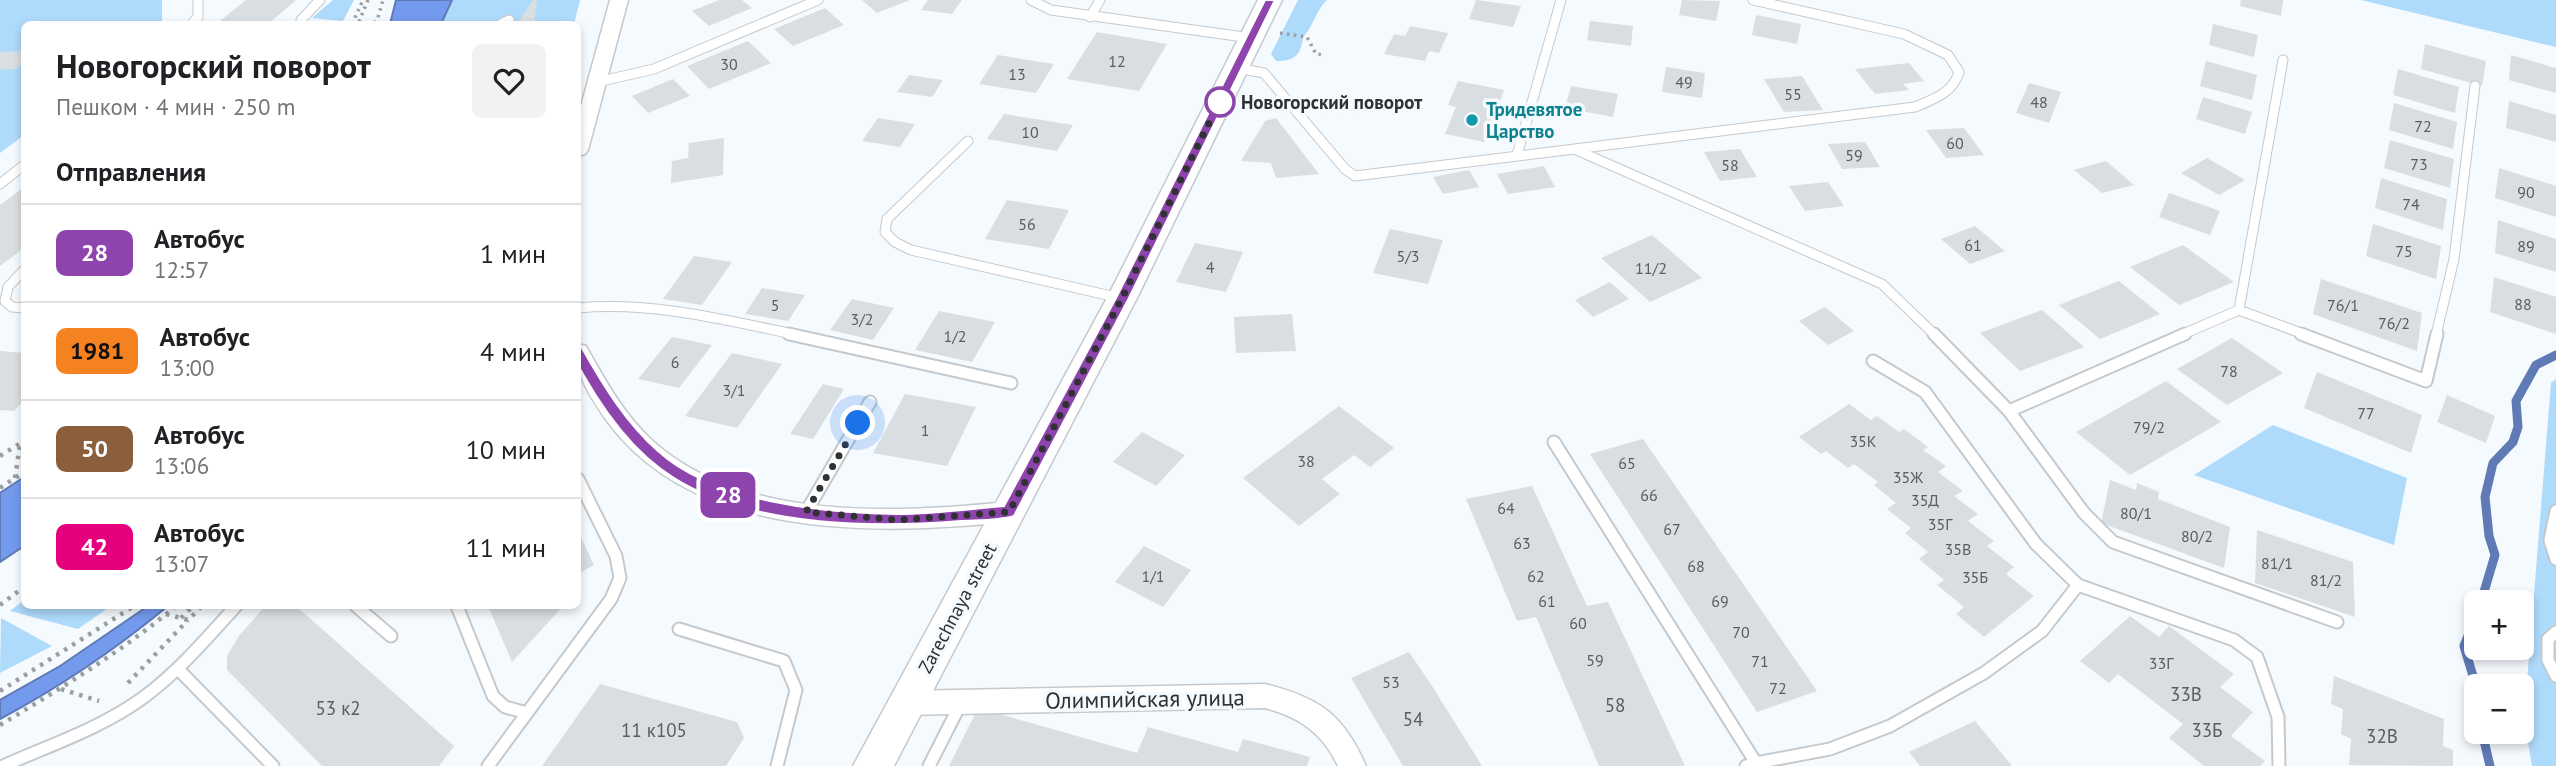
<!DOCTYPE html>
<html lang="ru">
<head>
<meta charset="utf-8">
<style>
	:root { --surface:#fff; --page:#f2f2f2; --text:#202124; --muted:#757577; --line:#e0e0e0 }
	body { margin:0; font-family:"PT Sans",sans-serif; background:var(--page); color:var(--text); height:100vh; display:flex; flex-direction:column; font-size:26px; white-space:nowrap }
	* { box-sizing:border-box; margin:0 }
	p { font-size:23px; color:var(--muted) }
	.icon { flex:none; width:38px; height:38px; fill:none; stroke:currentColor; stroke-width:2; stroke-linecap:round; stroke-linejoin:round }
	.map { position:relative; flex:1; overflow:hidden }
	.drawer { position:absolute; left:21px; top:21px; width:560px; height:588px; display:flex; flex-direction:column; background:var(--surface); border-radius:10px; box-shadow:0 4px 10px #0003 }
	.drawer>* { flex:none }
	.badge { padding:0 14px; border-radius:10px; font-size:24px; line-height:46px }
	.buttons { position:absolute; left:2464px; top:590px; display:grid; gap:14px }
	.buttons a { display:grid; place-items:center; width:70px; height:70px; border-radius:10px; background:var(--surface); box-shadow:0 4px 10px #0003; font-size:35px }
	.you { position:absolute; width:35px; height:35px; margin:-18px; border:5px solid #fff; border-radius:50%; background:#1a73e8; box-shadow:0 0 0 10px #1a73e833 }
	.map>.badge { position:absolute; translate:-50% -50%; box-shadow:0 0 0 4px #fff }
	h2 { padding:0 35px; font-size:26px; line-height:63px }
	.round { display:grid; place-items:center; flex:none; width:74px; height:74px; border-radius:10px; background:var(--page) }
	.head { display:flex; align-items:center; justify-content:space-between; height:119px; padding:0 35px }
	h1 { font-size:33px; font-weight:700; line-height:52px }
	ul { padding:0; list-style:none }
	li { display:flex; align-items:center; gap:21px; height:98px; padding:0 35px; border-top:2px solid var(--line) }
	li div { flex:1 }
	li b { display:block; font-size:26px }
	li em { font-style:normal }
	li .badge { min-width:77px; font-weight:700; text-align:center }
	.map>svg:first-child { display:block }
	.green { fill:#aedafb }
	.water { fill:#749aed; stroke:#5f7ab5; stroke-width:2 }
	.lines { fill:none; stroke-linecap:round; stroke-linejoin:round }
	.stream { stroke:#5f7ab5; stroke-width:9 }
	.building { fill:#d9dee2 }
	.lane-far1-casing { stroke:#c4c9cd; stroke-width:11 }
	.lane-casing { stroke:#c4c9cd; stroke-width:15 }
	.street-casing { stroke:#c4c9cd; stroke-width:3 }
	.secondary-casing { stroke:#c4c9cd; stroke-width:3 }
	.path-far1 { stroke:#9b9fa2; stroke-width:3.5; stroke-dasharray:2.5 4.5; stroke-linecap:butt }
	.path { stroke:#9b9fa2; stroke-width:4.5; stroke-dasharray:3.5 6; stroke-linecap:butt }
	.lane-far1 { stroke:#fff; stroke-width:9 }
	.lane { stroke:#fff; stroke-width:11 }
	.street { fill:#fff; fill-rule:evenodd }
	.secondary { fill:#fff; fill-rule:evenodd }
	.line { fill:#8e44ad; stroke:#fff; stroke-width:2 }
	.walk { stroke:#2f3133; stroke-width:7; stroke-dasharray:0 12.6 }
	.stop-dot { fill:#fff; stroke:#8e44ad; stroke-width:3.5 }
	.culture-dot { fill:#0f9aa8; stroke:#f5fafe; stroke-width:2.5 }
	.labels { text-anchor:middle; stroke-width:7; stroke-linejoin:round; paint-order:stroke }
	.number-label { font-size:16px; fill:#5a5c5f }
	.stop-label { font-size:19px; font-weight:bold; fill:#2f3133; stroke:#f5fafe; text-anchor:start }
	.culture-label { font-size:19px; font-weight:bold; fill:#0d838f; stroke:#f5fafe; text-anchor:start }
	.street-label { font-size:19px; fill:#2f3133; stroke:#f5fafe }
	.near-number-label { font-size:19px; fill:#5a5c5f }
	.near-street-label { font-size:23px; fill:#2f3133; stroke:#f5fafe }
</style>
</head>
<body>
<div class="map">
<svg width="2556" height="766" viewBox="0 0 2556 766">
	<rect width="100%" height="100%" fill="#f5fafe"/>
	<!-- green -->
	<path class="green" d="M0 0H162V24H24V135L0 153Z
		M333 0H354L343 21 312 18Z
		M452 0H580L574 24H441Z
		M1298 0H1327C1315 11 1314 26 1303 37 1301 55 1295 61 1276 61L1271 54Z
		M2361 0H2556V47Z
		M2556 379V766H2532L2524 719 2551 383Z
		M2273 425 2407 478 2394 545 2194 475Z
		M24 600V606H111L78 629 10 611Z
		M1 618 52 646 0 673Z"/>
	<!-- water -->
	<path class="water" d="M396 0H452L441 24H390Z
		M24 477V546L0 562V493Z
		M148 606H168C116 649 60 687 0 719V700L60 666Z"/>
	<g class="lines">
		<!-- stream -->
		<path class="stream" d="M2481 602 2495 555 2489 536 2485 497 2493 463 2513 442 2518 427 2516 401 2536 365 2556 355
			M2476 616 2464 646 2476 686
			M2482 732 2490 766"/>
	</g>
	<!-- building -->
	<path class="building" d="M246 0H296L268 24H216Z
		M533 0H537L534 24H517Z
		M719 0H742L752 8 709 26 692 11Z
		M862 0H910L877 13Z
		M928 0H962L952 14 921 10Z
		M1476 0 1521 6 1513 27 1469 19Z
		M1682 0 1720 1 1716 21 1679 15Z
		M2241 0H2283L2281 16 2240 6Z
		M825 8 844 25 793 46 774 29Z
		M1756 15 1801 24 1797 44 1752 35Z
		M1590 21 1633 26 1631 46 1587 40Z
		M2213 24 2258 35 2254 57 2209 45Z
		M1410 26 1448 33 1439 53 1429 51 1425 61 1384 54 1394 34 1405 36Z
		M1097 32 1167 44 1139 91 1067 79Z
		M748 41 771 63 709 89 687 66Z
		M2425 44 2486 61 2482 86 2421 69Z
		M24 51V61L17 69 0 70V52Z
		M998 55 1054 64 1036 93 979 84Z
		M2511 55 2556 68V93L2509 80Z
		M2206 61 2257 75 2252 100 2200 86Z
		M1909 63 1924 81 1903 84 1909 90 1875 94 1855 69Z
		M1666 67 1705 73 1702 98 1662 92Z
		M2398 69 2459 87 2455 113 2393 95Z
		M909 75 943 80 932 97 897 92Z
		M1802 76 1823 110 1784 112 1764 79Z
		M673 79 690 96 648 113 632 96Z
		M1458 81 1504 90 1485 142 1445 134 1456 107 1448 105Z
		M2029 83 2061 92 2049 123 2016 113Z
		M1571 86 1618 94 1613 117 1565 108Z
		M2203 97 2252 112 2245 134 2196 119Z
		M2509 101 2556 115V142L2506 128Z
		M2394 103 2457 122 2453 149 2389 130Z
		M1004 114 1073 125 1057 151 987 139Z
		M878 118 915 124 900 147 862 141Z
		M1276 118 1319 174 1276 178 1271 163 1241 161 1265 121Z
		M1964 128 1984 155 1946 158 1926 130Z
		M724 138 723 175 671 183 672 161 688 158 689 143Z
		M2390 140 2454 159 2450 188 2384 168Z
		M1865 142 1880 167 1842 169 1828 144Z
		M1740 149 1757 177 1720 181 1704 152Z
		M2207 158 2245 180 2219 195 2181 173Z
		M2106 161 2134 185 2102 193 2074 170Z
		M1544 166 1555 187 1508 194 1497 174Z
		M2499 168 2556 186V217L2495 198Z
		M1469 170 1479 187 1443 194 1433 177Z
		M2381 178 2447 199 2443 230 2375 208Z
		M1828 182 1844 206 1805 211 1789 186Z
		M24 187V248L0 266V205Z
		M2169 193 2220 211 2210 235 2159 217Z
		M1007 200 1069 210 1049 249 985 239Z
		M2498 220 2556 239V272L2495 253Z
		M2373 224 2441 246 2436 279 2366 256Z
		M1975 226 2005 251 1970 264 1941 239Z
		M1390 229 1443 240 1428 284 1373 273Z
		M1652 235 1702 278 1650 302 1601 258Z
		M1195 243 1243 252 1226 292 1176 282Z
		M2183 245 2234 282 2179 305 2130 267Z
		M694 256 732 262 702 305 663 299Z
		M2494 277 2556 297V334L2490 312Z
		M2321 279 2422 313 2417 351 2313 314Z
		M2119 281 2160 314 2100 339 2059 305Z
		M1610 282 1629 299 1593 317 1575 300Z
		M762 288 805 295 788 321 745 314Z
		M852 299 894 308 873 340 830 330Z
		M1825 307 1854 331 1828 345 1799 321Z
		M2042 310 2084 347 2020 371 1980 333Z
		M939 311 995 322 972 362 915 350Z
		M1292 314 1296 351 1236 353 1234 317Z
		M672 337 712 345 679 388 638 379Z
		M2232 338 2283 373 2227 405 2177 369Z
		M0 351 24 353V400L14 411 0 410Z
		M732 353 782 364 737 428 685 416Z
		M2317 372 2422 415 2411 453 2304 408Z
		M2166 381 2221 422 2130 475 2076 432Z
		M823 384 844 389 813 439 790 434Z
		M905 394 976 407 947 466 873 453Z
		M2447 395 2495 416 2486 443 2437 422Z
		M1849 404 1871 420 1877 416 1899 432 1904 429 1928 447 1923 450 1946 466 1938 472 1963 491 1954 496 1978 514 1968 521 1994 541 1987 546 2014 567 2006 574 2034 596 1984 637 1956 614 1964 607 1937 585 1944 580 1919 559 1928 552 1905 533 1911 528 1887 509 1896 503 1874 485 1878 482 1854 464 1848 468 1826 451 1821 454 1799 437Z
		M1339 406 1394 448 1370 467 1354 455 1322 479 1340 494 1299 526 1243 478Z
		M1142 432 1185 455 1156 486 1113 462Z
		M1643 439 1737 575 1817 691 1757 712 1590 454Z
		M2110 480 2136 490 2137 483 2159 492 2158 499 2230 527 2224 568 2101 523Z
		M1532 486 1587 606 1608 602 1685 766H1599L1536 617 1517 621 1466 499Z
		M2257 530 2353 562 2355 617 2255 583Z
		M578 531 594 565 578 574Z
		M1144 546 1191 570 1163 607 1115 582Z
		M265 606H296L454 746 439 766H322L227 670V656L239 636Z
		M488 606H563L512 662Z
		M2130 616 2159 637 2169 626 2234 674 2220 687 2253 712 2231 736 2265 761 2260 766H2204L2169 738 2183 724 2118 674 2109 683 2080 661Z
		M1409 652 1432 686 1482 766H1403L1351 678Z
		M2334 676 2444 719 2443 746 2453 750V766L2349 765 2351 739 2341 734 2343 709 2331 704Z
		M600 684 737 722 744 738 726 766H542Z
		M978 708 1137 753 1148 727 1238 752 1243 739 1310 757 1307 766H949Z
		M1975 721 2012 766H1920L1909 752Z"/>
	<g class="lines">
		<defs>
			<path id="lane-far1" d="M1031 0 1051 10 1251 38
				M1090 17 1100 0
				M192 24 198 17V0
				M302 24 301 20 320 0
				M501 24 509 20
				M1237 68 1264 73 1345 169 1355 176 1915 107C1934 99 1953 93 1959 72L1948 55 1904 34 1753 0
				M597 82 654 69 818 0
				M968 141 887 219 885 232 895 242 911 250 1120 298
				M1574 149 1882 284 1935 335
				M1517 155 1561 0
				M0 184 24 165
				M24 270 8 287 5 301 12 307 24 308
				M578 308C651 301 726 320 797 335
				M2239 310 2283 60
				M2181 335 2239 310 2306 335
				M2436 335 2454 259 2475 86"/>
			<path id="lane" d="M789 334 1011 383
				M1934 334 2009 411 2084 513 2113 542 2337 622
				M2301 334 2426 381 2437 334
				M1873 361 1925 392 2036 544 2078 585 2234 640 2257 657 2278 717 2279 766
				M2009 411 2185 334
				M1554 442 1756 763 1746 766
				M2556 511 2550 540 2556 559
				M806 512 870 402
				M356 606 391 636
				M457 606 493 696 505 707 527 713
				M679 629 784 661 796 690 777 766
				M2556 632 2548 639V660L2556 676
				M178 669 273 766
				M1756 763 1830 749 1890 726 1984 673 2042 631 2078 585
				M3 766C50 745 102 728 144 697 179 671 207 638 236 606
				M488 766 611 599 620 578 616 556 578 479
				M929 766 961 703"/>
			<path id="street" d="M610 0H628L588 150 585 154 578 156V117Z
				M578 344 586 346C605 380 624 415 654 442 744 522 896 513 1008 502L1017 505 1020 512 1017 519 1008 522C875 535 695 541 607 421 589 395 575 376 578 344Z
				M1265 684C1320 698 1343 714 1366 766H1338C1323 733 1299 717 1265 708L906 715 896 712 892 703 896 694 906 691Z"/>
			<path id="secondary" d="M1258 0H1282L1137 298 894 766H853L1107 298Z"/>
		</defs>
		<!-- lane-far1 casing -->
		<use href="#lane-far1" class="lane-far1-casing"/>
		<!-- lane casing -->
		<use href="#lane" class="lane-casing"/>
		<!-- street casing -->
		<use href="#street" class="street-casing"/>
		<!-- secondary casing -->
		<use href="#secondary" class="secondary-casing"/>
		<!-- path-far1 -->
		<path class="path-far1" d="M368 0 358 24 376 22
			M352 24 363 0
			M376 24 383 0
			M1280 33 1307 37 1316 54 1324 55"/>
		<!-- path -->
		<path class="path" d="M0 456 24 441
			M15 478 20 444
			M0 488 24 472
			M0 605 24 587
			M166 614 188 620 202 606
			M181 618 193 606
			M128 683 188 620
			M61 689 99 701
			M0 691 134 606
			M0 725C61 688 121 652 176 606"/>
		<!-- lane-far1 -->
		<use href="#lane-far1" class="lane-far1"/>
		<!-- lane -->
		<use href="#lane" class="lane"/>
		<!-- street -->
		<use href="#street" class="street"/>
		<!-- secondary -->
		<use href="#secondary" class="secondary"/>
	</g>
	<!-- line -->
	<path class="line" d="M1265 0H1275L1129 298 1014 516C998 521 978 520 961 521 872 528 752 527 674 478 628 450 595 399 571 352L578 347 582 348C603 385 626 423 658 451 714 502 824 513 897 514 932 514 969 509 1004 506L1116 298Z"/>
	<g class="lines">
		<!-- walk -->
		<path class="walk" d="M858 423 806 512 898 520 1009 512 1122 298 1223 95 1220 102"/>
	</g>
	<!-- markers -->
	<circle class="stop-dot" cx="1220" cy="102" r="14"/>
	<circle class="culture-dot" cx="1472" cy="120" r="7"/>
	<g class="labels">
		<!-- number labels -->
		<g class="number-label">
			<text x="1117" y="67">12</text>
			<text x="729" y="70">30</text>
			<text x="1017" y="80">13</text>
			<text x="1684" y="88">49</text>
			<text x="1793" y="100">55</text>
			<text x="2039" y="108">48</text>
			<text x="2423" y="132">72</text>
			<text x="1030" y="138">10</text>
			<text x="1955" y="149">60</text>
			<text x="1854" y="161">59</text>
			<text x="2419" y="170">73</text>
			<text x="1730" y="171">58</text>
			<text x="2526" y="198">90</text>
			<text x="2411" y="210">74</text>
			<text x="1027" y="230">56</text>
			<text x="1973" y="251">61</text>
			<text x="2526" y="252">89</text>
			<text x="2404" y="257">75</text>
			<text x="1408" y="262">5/3</text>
			<text x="1210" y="273">4</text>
			<text x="1651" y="274">11/2</text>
			<text x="2523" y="310">88</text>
			<text x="775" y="311">5</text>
			<text x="2343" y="311">76/1</text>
			<text x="862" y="325">3/2</text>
			<text x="2394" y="329">76/2</text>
			<text x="955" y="342">1/2</text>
			<text x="675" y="368">6</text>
			<text x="2229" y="377">78</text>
			<text x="734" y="396">3/1</text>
			<text x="2366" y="419">77</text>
			<text x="2149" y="433">79/2</text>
			<text x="925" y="436">1</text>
			<text x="1863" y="447">35К</text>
			<text x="1306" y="467">38</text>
			<text x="1627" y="469">65</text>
			<text x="1908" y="483">35Ж</text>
			<text x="1649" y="501">66</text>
			<text x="1925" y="506">35Д</text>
			<text x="1506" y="514">64</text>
			<text x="2136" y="519">80/1</text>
			<text x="1940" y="530">35Г</text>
			<text x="1672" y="535">67</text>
			<text x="2197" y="542">80/2</text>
			<text x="1522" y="549">63</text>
			<text x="1958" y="555">35В</text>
			<text x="2277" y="569">81/1</text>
			<text x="1696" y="572">68</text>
			<text x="1153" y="582">1/1</text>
			<text x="1536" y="582">62</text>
			<text x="1975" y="583">35Б</text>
			<text x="2326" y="586">81/2</text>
			<text x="1547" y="607">61</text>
			<text x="1720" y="607">69</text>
			<text x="1578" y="629">60</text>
			<text x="1741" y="638">70</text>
			<text x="1595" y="666">59</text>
			<text x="1760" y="667">71</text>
			<text x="2161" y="669">33Г</text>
			<text x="1391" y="688">53</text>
			<text x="1778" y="694">72</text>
		</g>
		<!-- stop labels -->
		<g class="stop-label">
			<text x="1241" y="109">Новогорский поворот</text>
		</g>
		<!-- culture labels -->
		<g class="culture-label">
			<text x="1486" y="116">Тридевятое<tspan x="1486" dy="22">Царство</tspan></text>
		</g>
		<!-- street labels -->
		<g class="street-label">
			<text transform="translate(957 608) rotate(-62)" y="7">Zarechnaya street</text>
		</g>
		<!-- near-number labels -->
		<g class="near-number-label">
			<text x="2186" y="701">33В</text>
			<text x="1615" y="712">58</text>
			<text x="338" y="715">53 к2</text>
			<text x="1413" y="726">54</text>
			<text x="654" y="737">11 к105</text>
			<text x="2207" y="737">33Б</text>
			<text x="2382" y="743">32В</text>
		</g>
		<!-- near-street labels -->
		<g class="near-street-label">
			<text transform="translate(1145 699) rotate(-1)" y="8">Олимпийская улица</text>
		</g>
	</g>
</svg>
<div class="buttons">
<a>+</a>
<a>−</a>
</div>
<div class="you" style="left:858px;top:423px"></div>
<b class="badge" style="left:728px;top:495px;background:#8e44ad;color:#fff">28</b>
<section class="drawer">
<div class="head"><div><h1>Новогорский поворот</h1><p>Пешком · 4 мин · 250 m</p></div><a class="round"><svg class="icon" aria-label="heart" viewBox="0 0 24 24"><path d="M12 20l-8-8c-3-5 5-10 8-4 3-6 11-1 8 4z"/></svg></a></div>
<h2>Отправления</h2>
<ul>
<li><span class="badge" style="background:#8e44ad;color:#fff">28</span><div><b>Автобус</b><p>12:57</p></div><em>1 мин</em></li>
<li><span class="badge" style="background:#f58220;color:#111">1981</span><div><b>Автобус</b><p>13:00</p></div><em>4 мин</em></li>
<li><span class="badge" style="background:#8b5e3c;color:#fff">50</span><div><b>Автобус</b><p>13:06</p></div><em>10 мин</em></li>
<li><span class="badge" style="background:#e6007e;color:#fff">42</span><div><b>Автобус</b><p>13:07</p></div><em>11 мин</em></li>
</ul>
</section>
</div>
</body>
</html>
